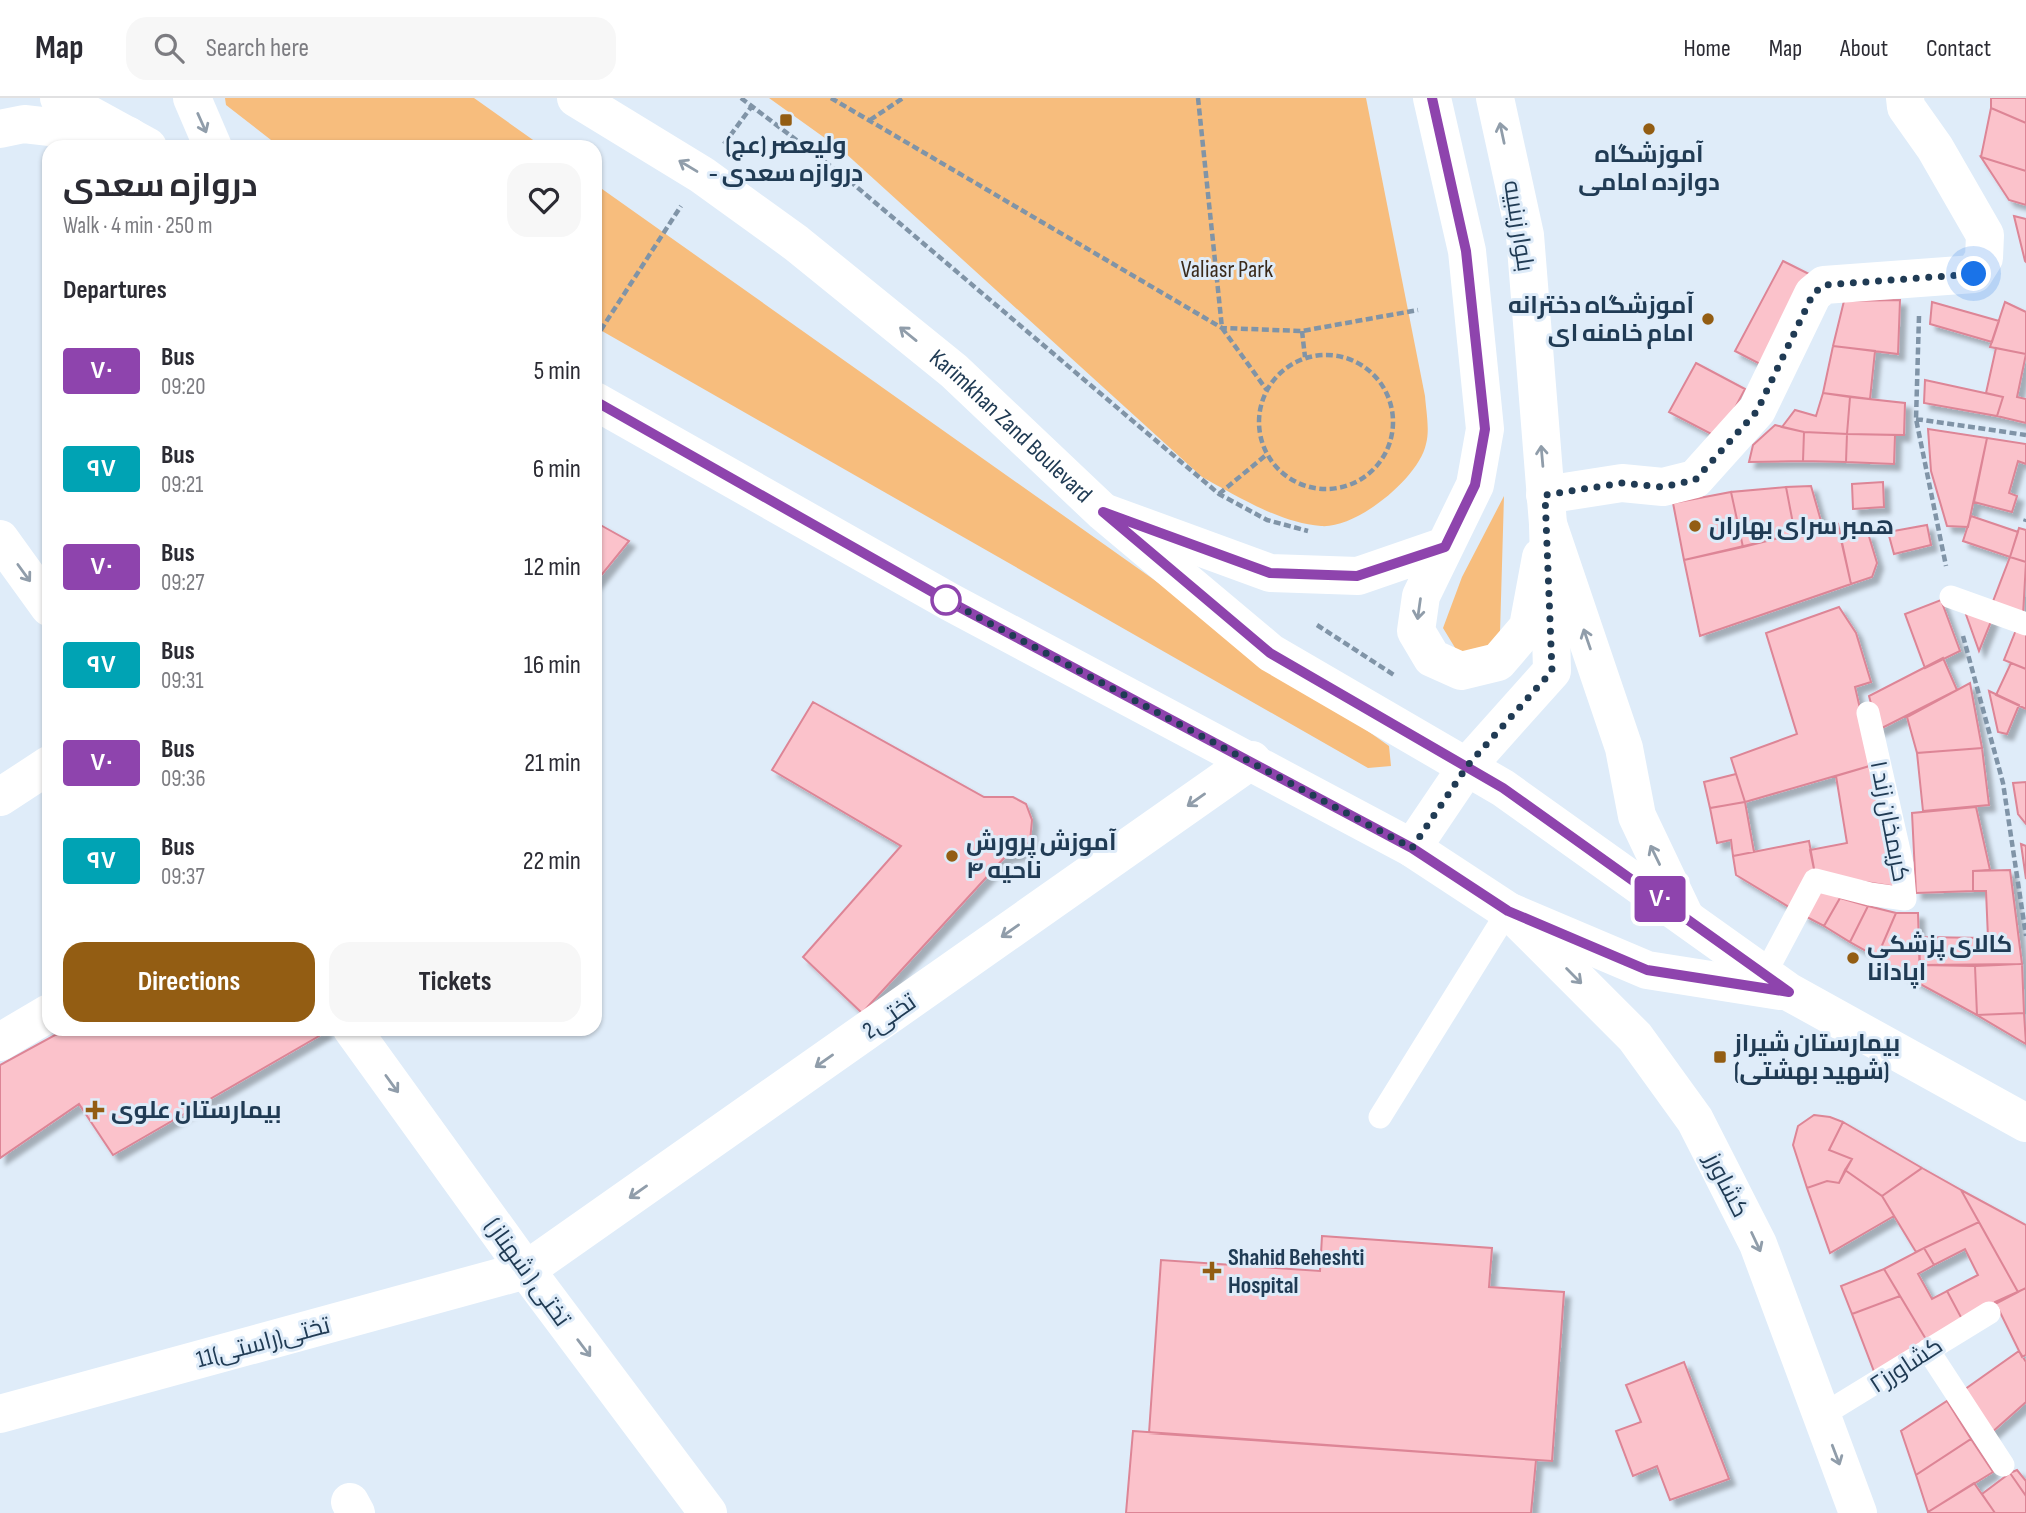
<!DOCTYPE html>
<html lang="en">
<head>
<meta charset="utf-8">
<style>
	:root { --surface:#fff; --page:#f7f7f7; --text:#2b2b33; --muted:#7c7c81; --line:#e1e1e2; --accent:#935d13 }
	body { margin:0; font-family:"Sofia Sans Condensed",Cairo,sans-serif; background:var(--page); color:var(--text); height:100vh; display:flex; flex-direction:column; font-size:26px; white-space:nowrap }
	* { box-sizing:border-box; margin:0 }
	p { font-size:23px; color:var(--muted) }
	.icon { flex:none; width:38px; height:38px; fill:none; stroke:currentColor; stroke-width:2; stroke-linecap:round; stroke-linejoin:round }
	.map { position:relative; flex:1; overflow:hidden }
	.details { position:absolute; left:42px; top:42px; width:560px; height:896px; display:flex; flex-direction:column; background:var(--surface); border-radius:21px; box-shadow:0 2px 5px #0004 }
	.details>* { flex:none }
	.badge { padding:0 14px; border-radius:5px; font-size:24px; line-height:46px }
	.you { position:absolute; width:35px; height:35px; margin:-18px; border:5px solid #fff; border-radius:50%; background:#1a73e8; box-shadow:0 0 0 10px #1a73e833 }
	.map>.badge { position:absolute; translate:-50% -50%; box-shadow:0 0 0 4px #fff }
	h2 { padding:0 21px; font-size:26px; line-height:63px }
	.round { display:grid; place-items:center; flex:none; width:74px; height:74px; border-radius:21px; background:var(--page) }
	.summary { display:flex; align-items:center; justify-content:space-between; height:119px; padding:0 21px }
	h1 { font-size:33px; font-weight:700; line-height:52px }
	.action { display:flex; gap:14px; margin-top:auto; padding:14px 21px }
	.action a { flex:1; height:80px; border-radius:21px; background:var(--accent); color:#fff; font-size:28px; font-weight:700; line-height:80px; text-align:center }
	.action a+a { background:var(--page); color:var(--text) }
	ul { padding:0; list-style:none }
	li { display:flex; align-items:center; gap:21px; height:98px; padding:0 21px }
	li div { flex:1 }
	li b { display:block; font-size:26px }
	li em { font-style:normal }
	li .badge { min-width:77px; font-weight:700; text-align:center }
	header { display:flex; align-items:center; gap:42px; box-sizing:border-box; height:98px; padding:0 35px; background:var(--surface); border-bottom:2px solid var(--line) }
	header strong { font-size:33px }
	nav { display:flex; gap:38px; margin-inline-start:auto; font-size:24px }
	.search { width:490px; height:63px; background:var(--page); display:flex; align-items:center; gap:18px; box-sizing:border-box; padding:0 24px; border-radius:21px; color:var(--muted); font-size:26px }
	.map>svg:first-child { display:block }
	.green { fill:#f7bd7d }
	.building { fill:#fbc2cb; stroke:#dd8596; stroke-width:2; filter:url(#shadow) }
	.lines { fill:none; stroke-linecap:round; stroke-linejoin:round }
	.path { stroke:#8094a7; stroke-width:4.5; stroke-dasharray:7 3.5; stroke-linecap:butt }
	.service { stroke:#fff; stroke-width:23 }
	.minor { stroke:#fff; stroke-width:38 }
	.tertiary { stroke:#fff; stroke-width:38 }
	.secondary { stroke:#fff; stroke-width:38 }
	.primary { stroke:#fff; stroke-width:38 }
	.oneway { stroke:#909daa }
	.line-casing { stroke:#fff; stroke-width:16 }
	.line { stroke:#8e44ad; stroke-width:10 }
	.walk { stroke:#203b54; stroke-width:7; stroke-dasharray:0 12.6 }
	.poi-dot { fill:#935d13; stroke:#dfecf9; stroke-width:2.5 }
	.stop-dot { fill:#fff; stroke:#8e44ad; stroke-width:3.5 }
	.labels { text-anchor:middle; stroke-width:6; stroke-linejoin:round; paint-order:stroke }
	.poi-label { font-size:24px; font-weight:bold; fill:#203b54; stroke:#dfecf9; text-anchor:start }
	.street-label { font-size:24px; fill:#203b54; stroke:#dfecf9 }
	.park-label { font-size:24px; fill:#3a2a1a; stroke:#dfecf9 }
</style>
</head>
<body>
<header>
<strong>Map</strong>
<div class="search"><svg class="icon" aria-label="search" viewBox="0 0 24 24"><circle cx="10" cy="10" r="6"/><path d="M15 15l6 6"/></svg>Search here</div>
<nav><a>Home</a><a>Map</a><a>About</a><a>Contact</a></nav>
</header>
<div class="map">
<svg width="2026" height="1415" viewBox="0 0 2026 1415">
	<defs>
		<filter id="shadow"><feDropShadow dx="6" dy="6" stdDeviation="2" flood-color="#0004"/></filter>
	</defs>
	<rect width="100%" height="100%" fill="#dfecf9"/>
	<!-- green -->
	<path class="green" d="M225 0H474L543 49H280L226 7Z
		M769 0H1366L1425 298C1426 312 1430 332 1426 346 1419 380 1356 431 1321 428 1280 425 1237 398 1202 379L843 53Z
		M595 86 1389 648 1391 668 1368 670 595 229Z
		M1504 398 1500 535 1480 556 1457 553 1443 530 1462 479Z"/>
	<!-- building -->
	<path class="building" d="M1991 0H2026V25L1991 10Z
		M1991 10 2026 25V73L1981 59Z
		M1981 59 2026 73V107L2009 102Z
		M2014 118 2026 121V164L2025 163Z
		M1783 163 1809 176 1760 266 1735 253Z
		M1900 202 1898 256 1833 248 1844 203Z
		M1932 204 1999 223 1992 244 1930 226Z
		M2005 204 2026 214V256L1990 249Z
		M1833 248 1875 253 1870 301 1823 295Z
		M1996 250 2026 256 2017 299 2026 301V325L1997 318 2003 299 1986 295Z
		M1696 265 1745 291 1719 340 1669 314Z
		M1925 282 2003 299 1997 318 1924 305Z
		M1823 295 1850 299 1847 336 1804 334 1782 329 1795 312 1816 318Z
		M1850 299 1905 305 1904 337 1847 336Z
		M1775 327 1804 334 1803 363 1749 364 1753 347Z
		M1928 331 1987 340 1968 429 1947 428 1931 373Z
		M1804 334 1847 336 1846 364 1803 363Z
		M1847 336 1895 337 1894 366 1846 364Z
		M1987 340 2026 346V366L2018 363 2009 395 2017 398 2012 414 1974 404Z
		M1883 384 1884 409 1853 411 1852 386Z
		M1811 388 1823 430 1795 436 1786 389Z
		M1786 389 1795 436 1743 449 1731 394Z
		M1731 394 1743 449 1684 462 1673 405Z
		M1971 418 2018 434 2010 459 1963 443Z
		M595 424 629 443 595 485Z
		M1838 426 1851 486 1700 538 1684 462Z
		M1927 427 1931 447 1894 456 1888 434Z
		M2019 430 2026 432V464L2010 459Z
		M1868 435 1877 465 1872 479 1851 486 1841 442Z
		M2010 459 2026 464 2023 517 1992 506Z
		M1941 502 1960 553 1925 570 1905 516Z
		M1839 509 1856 535 1871 584 1855 589 1873 667 1745 704 1731 660 1797 636 1766 535Z
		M1964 511 1992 521 1979 553Z
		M2016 532 2026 536V571L2004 562Z
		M1943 560 1957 592 1878 632 1869 598Z
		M2011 565 2026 571V611L1996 597Z
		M1970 585 1982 650 1917 655 1907 619Z
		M1989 593 2019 607 2007 636 1998 634Z
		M813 604 984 699H1013L1026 706 1032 722 1030 743 1019 756 1005 759 862 915 803 859 901 748 772 672Z
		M1982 650 1989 707 1923 713 1917 655Z
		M1873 667 1897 789 1815 776 1810 752 1847 745 1836 678Z
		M1736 676 1745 704 1710 710 1704 684Z
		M2026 684V726L2018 716 2013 685Z
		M1745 704 1754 754 1733 758 1731 742 1717 745 1710 710Z
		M1976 709 1990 772 1973 773V793L1916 795 1912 715Z
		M1809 743 1815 776 1794 812 1736 777 1733 758Z
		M2021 746 2026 748V781Z
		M2010 772 2022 866 1920 867 1919 839 1988 840 1986 793H1973V773Z
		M1819 788 1840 800 1824 828 1803 817Z
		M1840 800 1868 808 1850 844 1824 828Z
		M1868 808 1896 815 1877 859 1850 844Z
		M1896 815H1918L1920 886 1877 859Z
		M2022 866 2024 915 1977 917 1975 868Z
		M1920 867 1975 868 1977 917 1920 886Z
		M2024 915 2026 946 1977 917Z
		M66 931H324L326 934 113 1057 79 1006 0 1060V967Z
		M1814 1017 1830 1019 1843 1024 1829 1052 1852 1061 1839 1085 1827 1083 1807 1090 1793 1047 1798 1028Z
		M1843 1024 1922 1070 1882 1098 1845 1072 1852 1061 1829 1052Z
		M1922 1070 1961 1092 1979 1124 1916 1154 1882 1098Z
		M1845 1072 1882 1098 1894 1118 1830 1155 1807 1090 1827 1083 1839 1085Z
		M1961 1092 2026 1127V1190L2018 1194Z
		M1979 1124 2018 1194 1963 1223 1947 1193 1978 1177 1965 1151 1934 1167 1924 1150Z
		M1322 1138 1492 1150 1489 1189 1564 1194 1552 1363 1149 1335 1161 1162 1320 1173Z
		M1924 1150 1934 1167 1918 1176 1932 1201 1947 1193 1963 1223 1927 1243 1884 1171Z
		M1884 1171 1900 1198 1852 1216 1841 1188Z
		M2026 1190V1257L2022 1259 1995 1204Z
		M1900 1198 1927 1243 1875 1276 1852 1216Z
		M2019 1253 2026 1264V1304L1990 1336 1961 1294Z
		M1684 1264 1729 1381 1670 1402 1657 1368 1633 1378 1616 1333 1641 1324 1626 1287Z
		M1947 1303 1971 1341 1916 1377 1901 1333Z
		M1133 1333 1536 1362 1531 1415H1126Z
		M1971 1341 1993 1374 1928 1414 1916 1377Z
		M2017 1372 2026 1383V1398L2010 1375Z
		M2010 1375 2026 1398V1415H1995L1982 1396Z
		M1974 1385 1995 1415H1928V1414Z"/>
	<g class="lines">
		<!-- path -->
		<path class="path" d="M741 0 845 79 1219 396 1267 422 1308 433
			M831 0 1222 230 1302 233 1418 212
			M1198 0 1222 230 1266 291
			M870 22 903 0
			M724 46 752 8
			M1919 218 1916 321 1946 468
			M1302 233 1305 259
			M595 241 681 108
			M1259 324a67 67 0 1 1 134 0a67 67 0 1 1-134 0Z
			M1916 321 2026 337
			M1219 396 1266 357
			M2025 424 2026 421
			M1317 527 1394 577
			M1963 538 2003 685 2026 838"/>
		<!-- service -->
		<path class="service" d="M1951 499 2026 526
			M1765 876 1815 782 1870 796 1905 801 1902 766 1868 615
			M1380 1019 1508 813
			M1928 1252 2003 1367
			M1821 1318 1989 1215"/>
		<!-- minor -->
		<path class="minor" d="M1545 397 1622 385 1663 389 1695 381 1757 312 1813 196 1824 187 1974 176 1984 160 1985 137 1935 50 1906 9 1905 0
			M0 699 49 667
			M0 944 49 915
			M0 1316 526 1172 1252 662
			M350 1404 356 1415"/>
		<!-- tertiary -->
		<path class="tertiary" d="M0 441 49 509
			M1510 814 1635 939 1695 1022 1758 1146 1858 1415
			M352 931 526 1172 708 1415"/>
		<!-- secondary -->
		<path class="secondary" d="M1432 0 1467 153 1485 331 1475 387 1421 498 1416 533 1432 560 1461 573 1498 564 1528 529 1541 459
			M1495 0 1525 137 1548 426 1624 650 1637 718 1685 819
			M0 31 24 26 129 38
			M1106 415 1270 475 1358 478 1445 448"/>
		<!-- primary -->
		<g class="primary">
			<path d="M59 0 148 49"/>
			<path d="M192 0 213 49"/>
			<path id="s1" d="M576 0 702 77 796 145 954 273 1103 414 1271 555 1503 690 1789 894 2026 1025"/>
			<path d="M595 303 950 504 1412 750 1508 813 1647 872 1780 893"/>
			<path d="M1412 750 1468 667 1552 573 1548 426"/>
		</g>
	</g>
	<!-- one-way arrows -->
	<defs><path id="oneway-shaft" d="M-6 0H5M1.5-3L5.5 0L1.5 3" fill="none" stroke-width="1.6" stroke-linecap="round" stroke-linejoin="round" transform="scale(1.75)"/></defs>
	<g class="oneway">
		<use href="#oneway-shaft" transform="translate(202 25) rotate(66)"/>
		<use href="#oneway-shaft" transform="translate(1502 35) rotate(-102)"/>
		<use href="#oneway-shaft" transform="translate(688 68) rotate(-149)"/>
		<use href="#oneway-shaft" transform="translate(908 236) rotate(-141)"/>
		<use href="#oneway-shaft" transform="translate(1542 358) rotate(-95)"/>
		<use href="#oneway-shaft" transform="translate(24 475) rotate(54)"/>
		<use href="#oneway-shaft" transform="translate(1419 511) rotate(98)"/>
		<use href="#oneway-shaft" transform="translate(1587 541) rotate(-109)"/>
		<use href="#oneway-shaft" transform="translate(1196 702) rotate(145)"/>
		<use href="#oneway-shaft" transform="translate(1655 757) rotate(-116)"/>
		<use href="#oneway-shaft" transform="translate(1010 833) rotate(145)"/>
		<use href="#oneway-shaft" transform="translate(1574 878) rotate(45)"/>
		<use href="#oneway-shaft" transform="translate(824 963) rotate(145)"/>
		<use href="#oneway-shaft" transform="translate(392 986) rotate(54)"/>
		<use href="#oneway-shaft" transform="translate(638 1094) rotate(145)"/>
		<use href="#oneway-shaft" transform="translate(1756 1144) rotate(65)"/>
		<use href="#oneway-shaft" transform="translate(584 1250) rotate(53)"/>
		<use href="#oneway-shaft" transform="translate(1836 1357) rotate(69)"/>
	</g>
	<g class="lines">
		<defs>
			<path id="line" d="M595 303 950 504 1412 750 1508 813 1647 872 1789 894 1503 690 1270 555 1103 414 1270 475 1357 478 1445 449 1475 387 1485 331 1466 153 1432 0"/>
		</defs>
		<!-- line casing -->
		<use href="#line" class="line-casing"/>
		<!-- line -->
		<use href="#line" class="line"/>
		<!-- walk -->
		<path class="walk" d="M946 502 1412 750 1468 667 1552 573 1545 397 1622 385 1663 389 1695 382 1757 313 1813 196 1824 187 1974 176"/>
	</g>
	<!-- markers -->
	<g class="poi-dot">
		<rect x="779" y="15" width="14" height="14" rx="3.5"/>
		<circle cx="1649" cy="31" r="7"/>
		<circle cx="1708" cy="221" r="7"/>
		<circle cx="1695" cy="428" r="7"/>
		<circle cx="952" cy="758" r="7"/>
		<circle cx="1853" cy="860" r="7"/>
		<rect x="1713" y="952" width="14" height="14" rx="3.5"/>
		<path d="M91.5 1001.5h7v7h7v7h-7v7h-7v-7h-7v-7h7z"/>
		<path d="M1208.5 1162.5h7v7h7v7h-7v7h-7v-7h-7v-7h7z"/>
	</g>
	<circle class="stop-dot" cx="946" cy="502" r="14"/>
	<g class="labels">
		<!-- poi labels -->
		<g class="poi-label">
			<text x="786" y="55" text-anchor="middle">ولیعصر (عج)<tspan x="786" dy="28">- دروازه سعدی</tspan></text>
			<text x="1649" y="64" text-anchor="middle">آموزشگاه<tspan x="1649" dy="28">دوازده امامی</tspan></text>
			<text x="1694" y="215" text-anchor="end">آموزشگاه دخترانه<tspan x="1694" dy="28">امام خامنه ای</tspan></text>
			<text x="1709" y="436">همبر سرای بهاران</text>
			<text x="966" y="752">آموزش پرورش<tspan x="966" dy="28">ناحیه ۴</tspan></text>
			<text x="1867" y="854">کالای پزشکی<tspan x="1867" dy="28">اپادانا</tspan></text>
			<text x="1734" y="953">بیمارستان شیراز<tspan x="1734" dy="28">(شهید بهشتی)</tspan></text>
			<text x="111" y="1020">بیمارستان علوی</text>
			<text x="1228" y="1167">Shahid Beheshti<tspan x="1228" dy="28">Hospital</tspan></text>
		</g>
		<!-- street labels -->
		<g class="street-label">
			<text transform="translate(1519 128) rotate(81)" y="8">بلوار زینبیه</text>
			<text dy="8" stroke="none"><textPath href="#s1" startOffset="546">Karimkhan Zand Boulevard</textPath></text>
			<text transform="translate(1890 723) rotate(79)" y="8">کریمخان زند ۱</text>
			<text transform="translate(889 918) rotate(-35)" y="8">2تختی</text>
			<text transform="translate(1727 1087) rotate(63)" y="8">کشاورز</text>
			<text transform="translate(528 1174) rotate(54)" y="8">تختی ( شهناز )</text>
			<text transform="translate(263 1244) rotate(-15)" y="8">11تختی(راستی)</text>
			<text transform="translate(1906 1267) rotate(-33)" y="8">کشاورز۲</text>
		</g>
		<!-- park labels -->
		<g class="park-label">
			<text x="1227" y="179">Valiasr Park</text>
		</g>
	</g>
</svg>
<div class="you" style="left:1974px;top:176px"></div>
<b class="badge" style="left:1660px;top:801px;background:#8e44ad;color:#fff">۷۰</b>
<section class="details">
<div class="summary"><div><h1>دروازه سعدی</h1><p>Walk · 4 min · 250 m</p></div><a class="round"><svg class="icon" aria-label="heart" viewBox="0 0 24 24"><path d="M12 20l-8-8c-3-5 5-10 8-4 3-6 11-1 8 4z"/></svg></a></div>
<h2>Departures</h2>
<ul>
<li><span class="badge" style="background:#8e44ad;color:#fff">۷۰</span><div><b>Bus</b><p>09:20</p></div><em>5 min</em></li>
<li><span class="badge" style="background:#00a3b4;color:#fff">۹۷</span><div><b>Bus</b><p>09:21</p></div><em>6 min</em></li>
<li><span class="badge" style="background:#8e44ad;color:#fff">۷۰</span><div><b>Bus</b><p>09:27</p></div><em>12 min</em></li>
<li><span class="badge" style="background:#00a3b4;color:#fff">۹۷</span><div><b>Bus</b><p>09:31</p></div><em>16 min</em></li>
<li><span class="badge" style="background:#8e44ad;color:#fff">۷۰</span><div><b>Bus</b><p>09:36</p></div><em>21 min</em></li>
<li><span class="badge" style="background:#00a3b4;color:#fff">۹۷</span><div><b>Bus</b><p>09:37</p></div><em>22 min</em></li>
</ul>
<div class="action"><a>Directions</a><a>Tickets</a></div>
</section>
</div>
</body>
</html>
